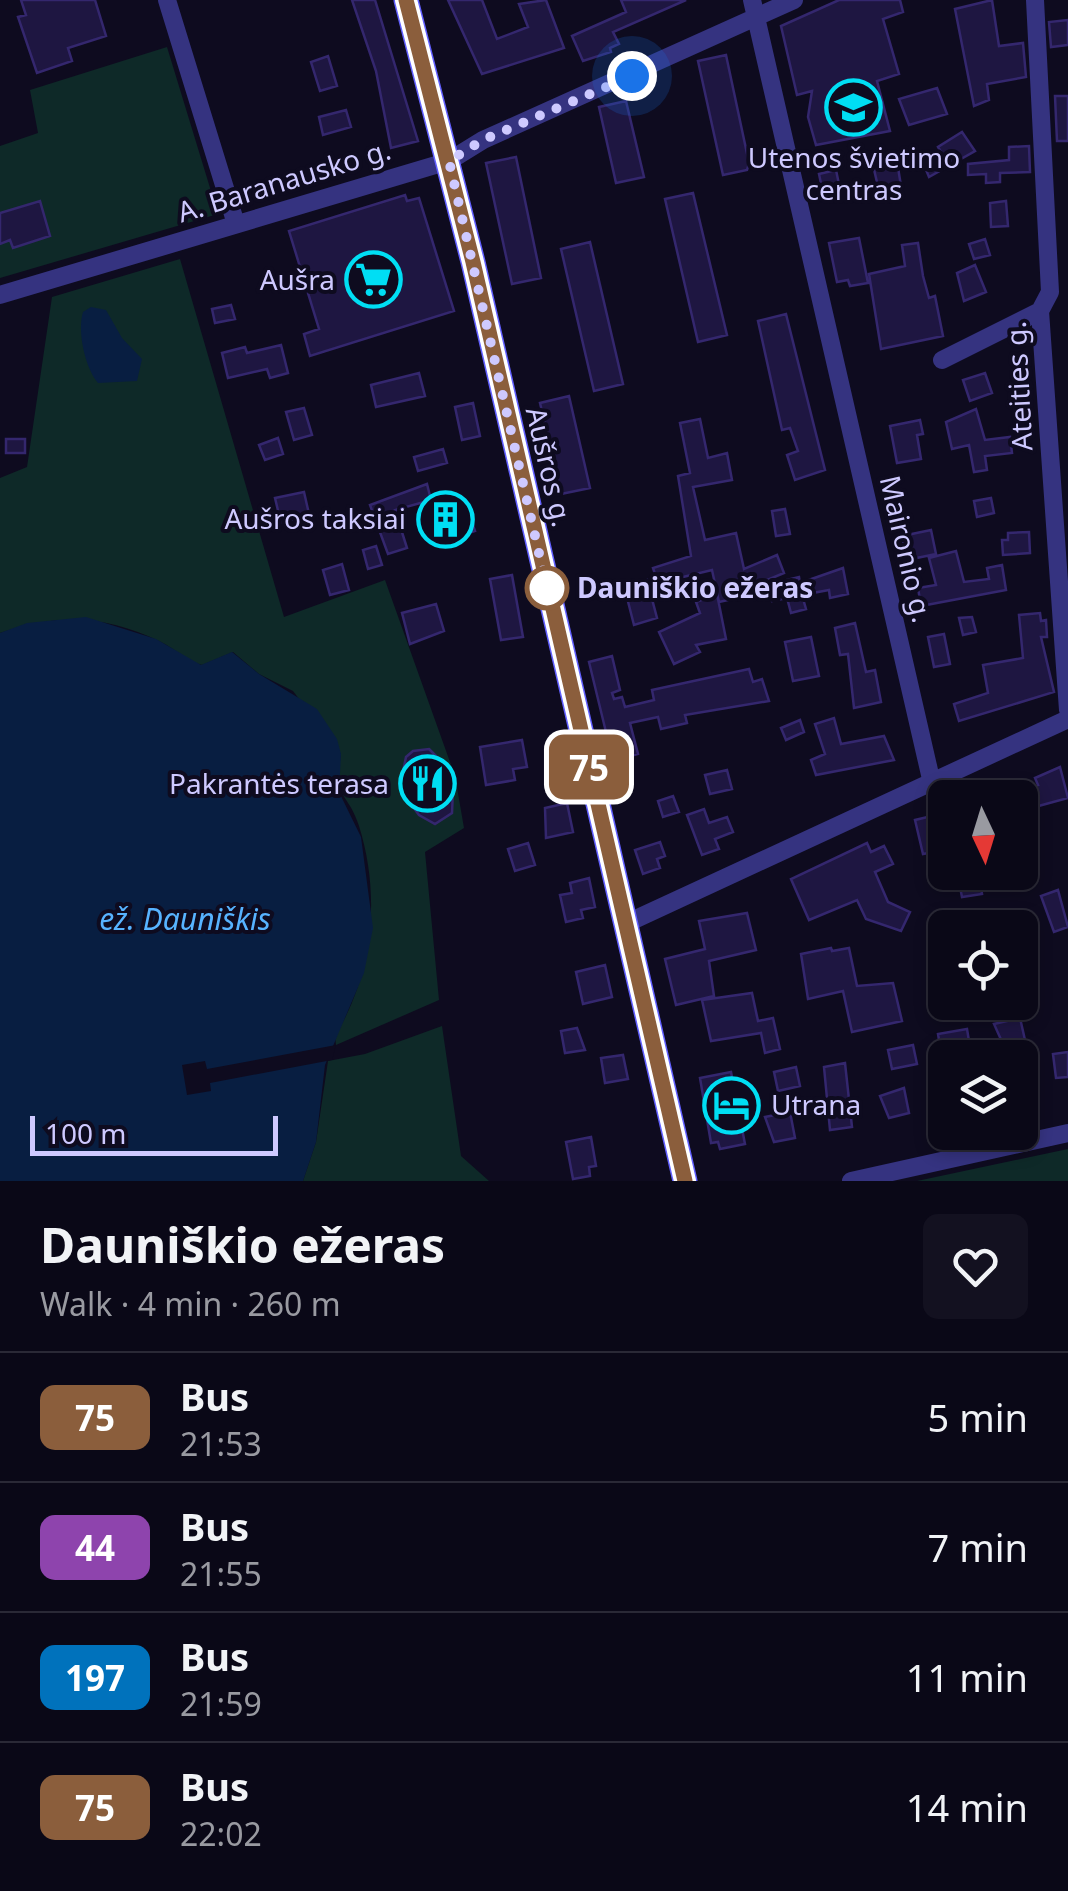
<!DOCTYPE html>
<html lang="en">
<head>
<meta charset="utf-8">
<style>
	:root { --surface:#0a0817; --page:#131120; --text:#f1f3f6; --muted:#999aa1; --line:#2a2936 }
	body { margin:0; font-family:"Noto Sans",sans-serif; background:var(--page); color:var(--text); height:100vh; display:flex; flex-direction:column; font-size:38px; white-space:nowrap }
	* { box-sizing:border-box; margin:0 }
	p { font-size:32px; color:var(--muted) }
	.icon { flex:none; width:55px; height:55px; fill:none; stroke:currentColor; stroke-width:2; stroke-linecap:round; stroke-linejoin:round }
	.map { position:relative; height:1181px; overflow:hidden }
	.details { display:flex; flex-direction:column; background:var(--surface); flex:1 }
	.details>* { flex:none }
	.badge { padding:0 20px; border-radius:15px; font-size:35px; line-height:65px }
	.needle { width:65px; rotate:176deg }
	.tools { position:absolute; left:928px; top:780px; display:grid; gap:20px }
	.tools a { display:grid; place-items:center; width:110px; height:110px; border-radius:15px; background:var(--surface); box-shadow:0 5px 15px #0003,0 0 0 2px var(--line); font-size:50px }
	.scale { position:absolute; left:30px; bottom:25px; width:248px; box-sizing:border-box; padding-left:10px; border:5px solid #cec9ff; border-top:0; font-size:28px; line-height:35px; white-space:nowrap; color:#cec9ff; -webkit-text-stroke:8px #0e0b1f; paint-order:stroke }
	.you { position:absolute; width:50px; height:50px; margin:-25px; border:8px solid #fff; border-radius:50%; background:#1a73e8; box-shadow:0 0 0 15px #1a73e833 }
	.map>.badge { position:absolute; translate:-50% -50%; box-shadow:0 0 0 5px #fff }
	.round { display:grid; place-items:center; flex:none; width:105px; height:105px; border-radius:15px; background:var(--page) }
	.headline { display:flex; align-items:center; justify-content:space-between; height:170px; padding:0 40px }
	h1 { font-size:48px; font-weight:700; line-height:75px }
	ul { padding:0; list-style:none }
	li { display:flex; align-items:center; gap:30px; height:130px; padding:0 40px; border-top:2px solid var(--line) }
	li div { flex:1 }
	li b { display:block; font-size:38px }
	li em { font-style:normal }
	li .badge { min-width:110px; font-weight:700; text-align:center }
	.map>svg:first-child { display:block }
	.green { fill:#0e2928 }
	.water { fill:#081e41 }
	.pier { fill:#0e0b1f }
	.building { fill:#1e1641; stroke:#34276e; stroke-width:2.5 }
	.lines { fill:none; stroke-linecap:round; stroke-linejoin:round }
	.street { stroke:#353380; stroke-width:18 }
	.secondary { stroke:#6260ff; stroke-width:25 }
	.line-casing { stroke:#fff; stroke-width:22 }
	.line { stroke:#8b5e3c; stroke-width:15 }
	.walk { stroke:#cec9ff; stroke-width:10; stroke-dasharray:0 18 }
	.stop-dot { fill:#fff; stroke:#8b5e3c; stroke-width:5 }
	.labels { text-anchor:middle; stroke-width:8; stroke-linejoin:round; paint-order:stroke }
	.poi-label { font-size:28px; fill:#cec9ff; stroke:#0e0b1f; text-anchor:end }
	.street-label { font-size:28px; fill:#cec9ff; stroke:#0e0b1f }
	.stop-label { font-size:28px; font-weight:bold; fill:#cec9ff; stroke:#0e0b1f; text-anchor:start }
	.water-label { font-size:30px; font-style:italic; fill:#57b3ff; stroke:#0e0b1f }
</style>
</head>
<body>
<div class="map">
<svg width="1068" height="1181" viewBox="0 0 1068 1181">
	<rect width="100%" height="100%" fill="#0e0b1f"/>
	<!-- green -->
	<path class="green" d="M167 47 218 214 0 278V146L38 133 30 90Z
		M180 259 284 617 385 580 455 776 464 828 425 852 439 1000 336 1045 335 1036C373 974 381 896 359 826 348 791 334 802 341 754L293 691 259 674 233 652 202 665C187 661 175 649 161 642 107 615 57 613 0 633V478L27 467 52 297Z
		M442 1026 461 1156 489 1181H303L316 1142 328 1061 365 1054Z
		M1068 1149V1181H917Z"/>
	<!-- water -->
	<path class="water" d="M91 307 106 310 122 338 142 359 137 381 98 383C85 368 77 331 83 312Z
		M86 617 156 639 201 665 232 652 259 674 317 709 337 739 341 754 339 792 361 837 373 928 364 973 325 1065 316 1142 303 1181H0V633L27 623Z"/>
	<!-- pier -->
	<path class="pier" d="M336 1045 332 1060 210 1083 211 1091 187 1095 182 1065 205 1061 207 1069Z"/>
	<!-- building -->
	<path class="building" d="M21 0H95L106 36 68 48 72 61 37 73 18 17 26 15Z
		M352 0H375L418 141 391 148 376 71Z
		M448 0H482L497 39 528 27 519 4 546 0 564 48 482 74Z
		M621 0H686L613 32 619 44 610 48 611 52 583 61 572 36 626 12Z
		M839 0H900L903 12 883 19 899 74 877 81 890 131 816 145 808 117 812 91 797 95 781 26Z
		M992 0 999 46 1023 43 1026 77 987 84 989 100 974 106 955 9Z
		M1068 20V45L1051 47 1049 22Z
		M726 55 749 163 747 170 723 175 698 61Z
		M328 56 337 86 320 91 311 62Z
		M937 88 947 114 909 125 899 99Z
		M1055 96H1068V141H1057Z
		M626 101 644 177 616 183 599 107Z
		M346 110 351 127 323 135 319 117Z
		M962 132 975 151 929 177 922 160 941 152 938 147Z
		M1029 146 1030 172 1000 173V182L986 183V174L968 175V164L1009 160V147Z
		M896 155 901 186 880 195 872 161Z
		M516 157 541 278 512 284 486 163Z
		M836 170 841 194 824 198 819 174Z
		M693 193 727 335 698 342 665 199Z
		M405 195 407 201 419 198 454 311 310 356 304 334 319 329 289 231Z
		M40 201 50 236 13 248 10 240 0 244V213Z
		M1006 201 1008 226 991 227 990 203Z
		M859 238 868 283 850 286 848 280 837 282 829 243Z
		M985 239 990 255 974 259 969 244Z
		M590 242 623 384 594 391 561 249Z
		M918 243 923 276 929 298 935 296 943 336 881 349 869 274 905 266 902 245Z
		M975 265 986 292 964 301 957 273Z
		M231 305 235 319 215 323 212 309Z
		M786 314 825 470 795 480 787 455 798 451 790 428 782 430 758 321Z
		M281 345 288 373 270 378 267 369 228 378 222 353 245 347 247 353Z
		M419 373 425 396 376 407 371 385Z
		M985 373 992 393 970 401 963 380Z
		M569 396 590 488 561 494 540 403Z
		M473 403 480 436 462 440 455 407Z
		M304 408 312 435 294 440 286 412Z
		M976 409 985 440 1010 437 1012 453 985 456 987 470 974 472 969 445 952 449 946 422Z
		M700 419 708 458 727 453 732 480 693 487 705 540 736 533 744 569 777 555 784 573 736 593 737 598 719 602 712 570 658 583 653 568 691 556 678 476 690 473 680 423Z
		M920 420 923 434 917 435 921 459 897 463 890 426Z
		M278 438 283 454 265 460 259 445Z
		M6 439H25V453H6Z
		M443 449 447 463 418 471 414 457Z
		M427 484 431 500 395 510 407 548 388 554 370 505Z
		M304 492 309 514 281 523 275 498Z
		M991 498 994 513 977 517 974 501Z
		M453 502 459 520 470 517 475 531 451 539 447 524 435 528 429 509Z
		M785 509 790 534 776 536 772 511Z
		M931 530 936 554 907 560 902 536Z
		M1029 532 1030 553 1003 555 1002 540H1008V533Z
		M376 546 382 565 368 569 363 550Z
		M956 551 964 582 989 579 987 568 1002 565 1006 590 921 606 918 588 936 585 929 558Z
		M342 564 349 590 330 595 323 570Z
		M843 568 848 594 830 598 829 590 802 595 806 609 791 613 787 598 772 601 770 591 785 587 783 581 799 577 800 583Z
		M512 575 523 637 501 640 490 579Z
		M647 580 657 618 634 625 624 586Z
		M717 594 726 639 696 645 700 652 674 664 659 632 700 613 696 602Z
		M436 604 444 631 410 644 402 613Z
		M1040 613 1041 621 1046 620 1047 637H1041L1054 692 959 721 954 704 988 693 983 665 1023 658 1019 615Z
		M972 617 976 632 963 635 959 618Z
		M855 623 866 672 875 670 881 702 854 708 848 654 840 655 835 628Z
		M944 634 950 664 934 667 928 637Z
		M811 637 819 676 793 681 785 642Z
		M612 656 620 690 612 693 614 699 622 697 625 707 654 700 652 690 749 669 753 682 762 679 769 701 685 715 687 723 661 729 658 717 630 723 638 754 613 761 589 662Z
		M834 718 841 744 884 736 894 760 816 775 811 760 825 754 815 724Z
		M800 720 804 732 786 740 781 728Z
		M522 740 527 767 513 769 515 780 486 785 480 747Z
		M429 749 446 766 453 790 452 813 435 824 419 815 408 800 402 776 406 757 413 751Z
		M1060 767 1068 798 1020 811V791L1038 785 1035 778Z
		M727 770 732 789 710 794 705 775Z
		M992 783 997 798H957V796Z
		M673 796 679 812 663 817 658 801Z
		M567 803 573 832 546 838 545 808Z
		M704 809 709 823 727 817 733 832 715 839 719 849 702 855 687 815Z
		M936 815 939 828 945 826V878H940L934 852 923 854 915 820Z
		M660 842 665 856 657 859 660 868 643 874 635 850Z
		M528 843 535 865 515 871 508 849Z
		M867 843 871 852 884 846 893 864 875 872 888 902 910 912 901 931 866 919 857 900 809 920 791 879Z
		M979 873 982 894 962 897 958 877Z
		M589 878 595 907 581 910 583 918 566 922 560 895 572 893 570 883Z
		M1058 890 1068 927 1054 932 1041 896Z
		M747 913 756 950 709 961 714 996 676 1005 665 959 705 949 699 921Z
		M831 948 832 951 849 948 857 986 893 983 902 1021 852 1032 843 991 808 999 801 954Z
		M605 965 612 997 583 1004 576 972Z
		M752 993 758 1021 773 1018 780 1049 765 1053 761 1033 711 1041 702 1000Z
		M1020 1018 1025 1040 1003 1044 994 1024Z
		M577 1028 585 1050 565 1053 561 1031Z
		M967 1029 971 1053 942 1058 938 1034Z
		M913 1045 917 1064 892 1069 888 1050Z
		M1068 1052V1077L1056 1078 1053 1054Z
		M623 1055 628 1079 605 1083 601 1058Z
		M845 1063 852 1127 830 1130 824 1067Z
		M796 1067 800 1086 778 1091 774 1072Z
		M731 1072 745 1144 720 1149 718 1142 711 1143 700 1078Z
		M904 1088 909 1113 889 1118 880 1096Z
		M790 1112 795 1138 774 1142 765 1117Z
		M591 1137 596 1166 589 1167 590 1176 573 1179 566 1142Z"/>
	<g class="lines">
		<!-- street -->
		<path class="street" d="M167 0 236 224
			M752 0 931 779
			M1035 0 1050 292 1040 311 1068 710
			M0 295 449 161 483 140 794 0
			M942 360 1040 311
			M625 924 1068 719
			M851 1181 1068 1133"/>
		<!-- secondary -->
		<path class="secondary" d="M406 0 473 262 685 1181"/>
	</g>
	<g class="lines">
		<defs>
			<path id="line" d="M406 0 473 262 685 1181"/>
		</defs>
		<!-- line casing -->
		<use href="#line" class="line-casing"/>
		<!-- line -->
		<use href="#line" class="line"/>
		<!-- walk -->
		<path class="walk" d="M547 588 449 161 483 140 632 76"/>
	</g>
	<!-- icons -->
	<defs>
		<symbol id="school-ring" viewBox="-11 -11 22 22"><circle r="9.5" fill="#0e0b1f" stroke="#00def4" stroke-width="1.5"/><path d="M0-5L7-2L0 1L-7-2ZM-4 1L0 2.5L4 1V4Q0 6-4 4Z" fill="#00def4"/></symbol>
		<symbol id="supermarket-ring" viewBox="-11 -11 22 22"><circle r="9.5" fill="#0e0b1f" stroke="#00def4" stroke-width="1.5"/><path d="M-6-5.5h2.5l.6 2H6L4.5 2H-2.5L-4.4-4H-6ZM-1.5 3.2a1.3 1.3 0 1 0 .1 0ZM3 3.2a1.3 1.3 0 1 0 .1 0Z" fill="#00def4"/></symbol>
		<symbol id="building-ring" viewBox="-11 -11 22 22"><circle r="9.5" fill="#0e0b1f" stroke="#00def4" stroke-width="1.5"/><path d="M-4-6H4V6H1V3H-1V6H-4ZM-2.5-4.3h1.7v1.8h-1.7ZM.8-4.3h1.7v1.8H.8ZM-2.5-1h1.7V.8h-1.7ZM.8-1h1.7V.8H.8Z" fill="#00def4"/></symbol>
		<symbol id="restaurant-ring" viewBox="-11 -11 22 22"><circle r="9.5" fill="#0e0b1f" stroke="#00def4" stroke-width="1.5"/><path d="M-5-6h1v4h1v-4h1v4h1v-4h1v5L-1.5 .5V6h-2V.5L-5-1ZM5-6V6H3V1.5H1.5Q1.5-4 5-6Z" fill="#00def4"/></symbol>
		<symbol id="hotel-ring" viewBox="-11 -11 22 22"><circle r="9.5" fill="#0e0b1f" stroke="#00def4" stroke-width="1.5"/><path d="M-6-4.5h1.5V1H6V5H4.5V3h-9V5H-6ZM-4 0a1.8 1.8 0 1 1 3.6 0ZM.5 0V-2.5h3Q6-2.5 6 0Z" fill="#00def4"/></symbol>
	</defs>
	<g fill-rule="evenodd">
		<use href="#school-ring" x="822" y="76" width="63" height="63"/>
		<use href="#supermarket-ring" x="342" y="248" width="63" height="63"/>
		<use href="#building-ring" x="414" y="488" width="63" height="63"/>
		<use href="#restaurant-ring" x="396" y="752" width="63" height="63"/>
		<use href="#hotel-ring" x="700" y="1074" width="63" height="63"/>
	</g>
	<!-- markers -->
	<circle class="stop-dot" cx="547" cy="588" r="20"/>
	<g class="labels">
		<!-- poi labels -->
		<g class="poi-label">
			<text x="854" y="168" text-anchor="middle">Utenos švietimo<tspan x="854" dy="32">centras</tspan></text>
			<text x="335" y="290">Aušra</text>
			<text x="406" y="529">Aušros taksiai</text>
			<text x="389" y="794">Pakrantės terasa</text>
			<text x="771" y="1115" text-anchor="start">Utrana</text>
		</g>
		<!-- street labels -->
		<g class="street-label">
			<text transform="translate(284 181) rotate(-17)" y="10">A. Baranausko g.</text>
			<text transform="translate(1019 386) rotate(-93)" y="10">Ateities g.</text>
			<text transform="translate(549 467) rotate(77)" y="10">Aušros g.</text>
			<text transform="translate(906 549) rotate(77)" y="10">Maironio g.</text>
		</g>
		<!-- stop labels -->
		<g class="stop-label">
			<text x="577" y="598">Dauniškio ežeras</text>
		</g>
		<!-- water labels -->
		<g class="water-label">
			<text x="185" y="930">ež. Dauniškis</text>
		</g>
	</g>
</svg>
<div class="tools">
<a><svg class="needle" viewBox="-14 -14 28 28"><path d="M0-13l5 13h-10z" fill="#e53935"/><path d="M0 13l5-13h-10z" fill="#999aa1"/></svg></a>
<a><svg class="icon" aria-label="locate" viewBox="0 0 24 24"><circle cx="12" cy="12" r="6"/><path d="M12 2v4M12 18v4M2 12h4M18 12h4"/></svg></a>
<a><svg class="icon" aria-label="layers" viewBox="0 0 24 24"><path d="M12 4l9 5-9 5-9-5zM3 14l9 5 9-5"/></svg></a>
</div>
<div class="scale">100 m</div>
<div class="you" style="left:632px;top:76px"></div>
<b class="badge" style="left:589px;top:767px;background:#8b5e3c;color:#fff">75</b>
</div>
<section class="details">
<div class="headline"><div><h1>Dauniškio ežeras</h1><p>Walk · 4 min · 260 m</p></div><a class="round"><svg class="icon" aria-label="heart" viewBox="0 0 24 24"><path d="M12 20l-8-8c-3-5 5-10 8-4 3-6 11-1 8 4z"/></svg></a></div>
<ul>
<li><span class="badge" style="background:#8b5e3c;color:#fff">75</span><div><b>Bus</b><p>21:53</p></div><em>5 min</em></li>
<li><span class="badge" style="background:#8e44ad;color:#fff">44</span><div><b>Bus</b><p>21:55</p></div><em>7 min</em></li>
<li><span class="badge" style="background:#0072bc;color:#fff">197</span><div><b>Bus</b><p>21:59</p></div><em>11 min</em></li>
<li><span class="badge" style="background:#8b5e3c;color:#fff">75</span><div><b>Bus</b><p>22:02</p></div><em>14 min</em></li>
</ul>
</section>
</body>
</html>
